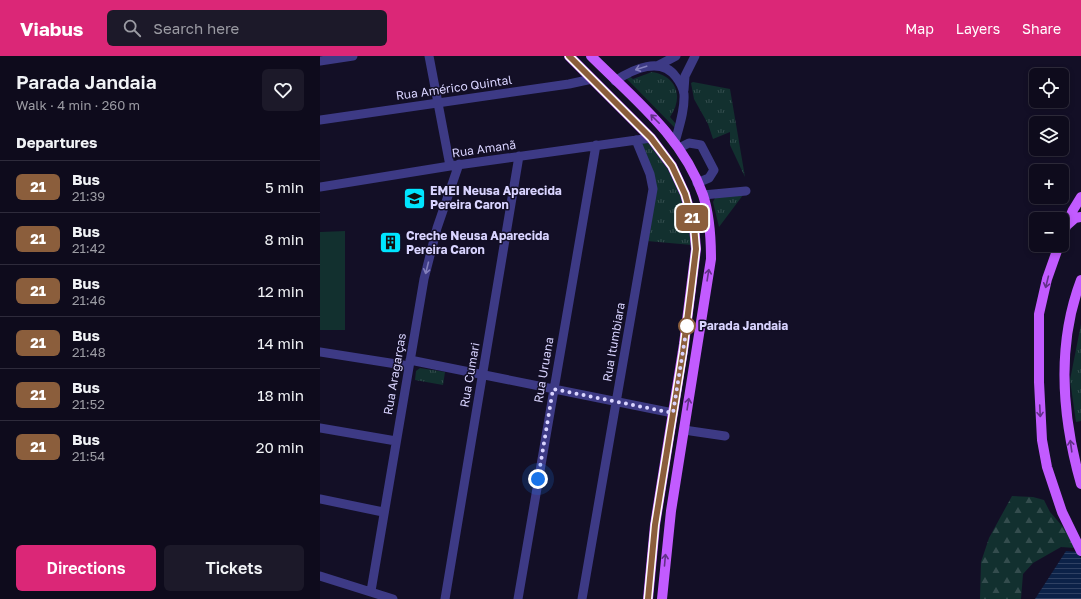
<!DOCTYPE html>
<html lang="en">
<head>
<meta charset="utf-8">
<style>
	:root { --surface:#0e0b1c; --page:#1c1929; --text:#f1f3f6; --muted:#9b9ba3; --line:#2e2b3b; --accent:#db2777 }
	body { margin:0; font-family:"Golos Text",sans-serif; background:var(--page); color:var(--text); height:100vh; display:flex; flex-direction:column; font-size:15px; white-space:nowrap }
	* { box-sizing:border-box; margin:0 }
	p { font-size:13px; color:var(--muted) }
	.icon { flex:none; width:22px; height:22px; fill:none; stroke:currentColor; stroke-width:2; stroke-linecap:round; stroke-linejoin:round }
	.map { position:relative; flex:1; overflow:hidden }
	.drawer { display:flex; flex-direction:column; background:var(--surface); width:320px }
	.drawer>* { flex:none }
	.badge { padding:0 8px; border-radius:6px; font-size:14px; line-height:26px }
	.controls { position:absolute; left:709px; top:12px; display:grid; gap:8px }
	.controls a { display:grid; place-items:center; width:40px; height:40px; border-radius:6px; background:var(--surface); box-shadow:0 2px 6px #0003,0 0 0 1px var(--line); font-size:20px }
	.you { position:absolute; width:20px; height:20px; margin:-10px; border:3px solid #fff; border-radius:50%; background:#1a73e8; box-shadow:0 0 0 6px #1a73e833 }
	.map>.badge { position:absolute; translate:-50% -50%; box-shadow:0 0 0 2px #fff }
	h2 { padding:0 16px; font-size:15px; line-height:36px }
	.round { display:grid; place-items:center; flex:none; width:42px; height:42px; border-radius:6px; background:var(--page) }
	.overview { display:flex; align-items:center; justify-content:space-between; height:68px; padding:0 16px }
	h1 { font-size:19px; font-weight:600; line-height:30px }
	.cta { display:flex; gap:8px; margin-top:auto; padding:8px 16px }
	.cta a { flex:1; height:46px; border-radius:6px; background:var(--accent); color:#fff; font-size:16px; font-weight:600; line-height:46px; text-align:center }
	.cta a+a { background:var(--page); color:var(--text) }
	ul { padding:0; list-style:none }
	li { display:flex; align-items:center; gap:12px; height:52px; padding:0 16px; border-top:1px solid var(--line) }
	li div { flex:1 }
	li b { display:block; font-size:15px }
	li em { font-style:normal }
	li .badge { min-width:44px; font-weight:700; text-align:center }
	header { display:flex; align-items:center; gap:24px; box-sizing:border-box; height:56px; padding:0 20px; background:var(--accent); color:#fff }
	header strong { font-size:19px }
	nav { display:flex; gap:22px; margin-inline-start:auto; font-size:14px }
	.search { width:280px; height:36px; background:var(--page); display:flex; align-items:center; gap:10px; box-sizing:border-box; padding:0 14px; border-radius:6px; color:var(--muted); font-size:15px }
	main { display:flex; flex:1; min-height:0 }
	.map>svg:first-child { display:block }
	.grass { fill:url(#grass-tufts) }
	.forest { fill:url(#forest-firs) }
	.pitch { fill:#12302f }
	.water { fill:url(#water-rules) }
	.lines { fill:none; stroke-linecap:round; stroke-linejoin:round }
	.minor { stroke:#3d3a85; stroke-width:9 }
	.major { stroke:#c25bff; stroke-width:10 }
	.oneway { stroke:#837fbc }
	.oneway2 { stroke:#623188 }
	.line-casing { stroke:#fff; stroke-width:9 }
	.line { stroke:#8b5e3c; stroke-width:6 }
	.walk { stroke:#d9d4ff; stroke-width:4; stroke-dasharray:0 7.2 }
	.stop-dot { fill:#fff; stroke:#8b5e3c; stroke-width:2 }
	.labels { text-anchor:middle; stroke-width:3; stroke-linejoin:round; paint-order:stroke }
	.street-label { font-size:12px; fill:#d9d4ff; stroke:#130f26 }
	.poi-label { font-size:12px; font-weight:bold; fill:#d9d4ff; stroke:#130f26; text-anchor:start }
	.stop-label { font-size:12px; font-weight:bold; fill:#d9d4ff; stroke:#130f26; text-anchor:start }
</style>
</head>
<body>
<header>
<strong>Viabus</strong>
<div class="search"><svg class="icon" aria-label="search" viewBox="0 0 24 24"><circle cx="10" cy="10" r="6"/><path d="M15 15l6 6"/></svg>Search here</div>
<nav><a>Map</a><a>Layers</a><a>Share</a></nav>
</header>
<main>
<section class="drawer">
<div class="overview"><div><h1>Parada Jandaia</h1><p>Walk · 4 min · 260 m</p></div><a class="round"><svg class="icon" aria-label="heart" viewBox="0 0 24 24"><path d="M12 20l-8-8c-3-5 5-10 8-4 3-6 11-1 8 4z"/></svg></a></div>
<h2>Departures</h2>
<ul>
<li><span class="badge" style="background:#8b5e3c;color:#fff">21</span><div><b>Bus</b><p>21:39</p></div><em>5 min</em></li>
<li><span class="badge" style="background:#8b5e3c;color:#fff">21</span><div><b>Bus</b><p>21:42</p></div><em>8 min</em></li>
<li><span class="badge" style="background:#8b5e3c;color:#fff">21</span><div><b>Bus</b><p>21:46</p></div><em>12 min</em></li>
<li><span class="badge" style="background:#8b5e3c;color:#fff">21</span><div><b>Bus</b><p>21:48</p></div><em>14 min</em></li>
<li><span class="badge" style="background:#8b5e3c;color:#fff">21</span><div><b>Bus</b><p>21:52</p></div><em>18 min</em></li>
<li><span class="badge" style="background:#8b5e3c;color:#fff">21</span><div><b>Bus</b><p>21:54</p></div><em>20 min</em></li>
</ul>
<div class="cta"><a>Directions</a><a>Tickets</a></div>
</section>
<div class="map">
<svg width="761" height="543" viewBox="0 0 761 543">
	<defs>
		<pattern id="grass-tufts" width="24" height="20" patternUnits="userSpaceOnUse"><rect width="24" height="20" fill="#12302f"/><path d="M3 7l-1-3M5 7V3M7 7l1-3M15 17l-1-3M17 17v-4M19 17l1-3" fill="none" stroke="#344d4e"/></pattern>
		<pattern id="forest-firs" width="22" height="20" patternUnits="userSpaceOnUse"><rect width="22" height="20" fill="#12302f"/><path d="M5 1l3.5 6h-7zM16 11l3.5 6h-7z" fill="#344d4e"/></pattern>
		<pattern id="water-rules" width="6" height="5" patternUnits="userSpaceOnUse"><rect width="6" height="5" fill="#0c2248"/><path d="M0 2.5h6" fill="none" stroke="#2f4163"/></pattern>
	</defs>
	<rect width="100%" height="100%" fill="#130f26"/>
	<!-- grass -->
	<path class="grass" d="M332 16C357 20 364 41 350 61L356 68 355 72 305 21 309 20 313 23Z
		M373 26 410 33 425 121 410 89V76L393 83 388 68 374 43 371 27Z
		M330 84C336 94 344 103 349 113 362 136 368 163 372 189L327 185 336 133 320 85Z
		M426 135 399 171 393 146 396 140Z
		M761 268V365L756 366 750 324Z
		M100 312 125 316 123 329 95 324 96 315Z"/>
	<!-- forest -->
	<path class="forest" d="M692 440 713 441 724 444 730 456 751 480 755 492 741 491 713 507 703 518 701 543H660L661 506 669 482Z"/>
	<!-- pitch -->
	<path class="pitch" d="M25 175V274H0V176Z"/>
	<!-- water -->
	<path class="water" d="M746 495 758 496 761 502V543H715Z"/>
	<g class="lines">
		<!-- minor -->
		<path class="minor" d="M109 0 130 110
			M0 5 33 0
			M339 9 356 0
			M295 25C313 13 341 0 356 21 360 26 363 32 364 38 365 54 359 71 355 86
			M364 34 365 20 375 0
			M0 64 249 28 272 23
			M359 92 369 87 381 89 394 114 389 122 377 127
			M0 131 130 110 331 82
			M383 139 426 135
			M0 296 89 310
			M90 304 353 357
			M0 372 76 385
			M364 374 405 380
			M0 443 63 456
			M0 520 73 543
			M51 535 104 223 117 172 139 108
			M125 543 199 100
			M198 543 276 89
			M262 543 333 133 330 118 316 84"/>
		<!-- major -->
		<path class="major" d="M249 0 331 82 352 110 365 138 374 170 376 193 364 288 335 469 328 543
			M271 0C313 42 363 81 383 139 390 160 391 181 391 203L351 455 342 543
			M746 170 755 162 761 161
			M742 180 753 154 761 141
			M739 189 727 223 719 258V326L722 384 727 411 742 456 761 495
			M761 224C736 290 742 361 761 428"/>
	</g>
	<!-- one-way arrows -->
	<defs><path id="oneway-shaft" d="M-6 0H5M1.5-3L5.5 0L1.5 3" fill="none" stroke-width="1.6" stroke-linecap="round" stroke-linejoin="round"/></defs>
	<g class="oneway">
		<use href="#oneway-shaft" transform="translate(321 12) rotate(162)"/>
		<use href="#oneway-shaft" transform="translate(107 212) rotate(104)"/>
	</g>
	<g class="oneway2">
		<use href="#oneway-shaft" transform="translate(335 63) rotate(-135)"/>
		<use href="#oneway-shaft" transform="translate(388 219) rotate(-81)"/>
		<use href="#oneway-shaft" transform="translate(727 226) rotate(104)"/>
		<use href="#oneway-shaft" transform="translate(368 348) rotate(-81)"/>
		<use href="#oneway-shaft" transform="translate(720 355) rotate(87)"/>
		<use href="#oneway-shaft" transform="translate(751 390) rotate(-98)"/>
		<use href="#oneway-shaft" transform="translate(345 504) rotate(-85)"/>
	</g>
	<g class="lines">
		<defs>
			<path id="line" d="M249 0 331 82 352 110 365 138 374 170 376 193 371 234 363 296 335 469 328 543"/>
		</defs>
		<!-- line casing -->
		<use href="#line" class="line-casing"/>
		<!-- line -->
		<use href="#line" class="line"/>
		<!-- walk -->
		<path class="walk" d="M218 423 233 333 353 357 367 270"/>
	</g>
	<!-- icons -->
	<defs>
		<symbol id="school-square" viewBox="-11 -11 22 22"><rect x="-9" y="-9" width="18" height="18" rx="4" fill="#00e5ff" stroke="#130f26"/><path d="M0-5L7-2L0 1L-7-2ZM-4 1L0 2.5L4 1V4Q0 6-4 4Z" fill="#111"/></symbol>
		<symbol id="building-square" viewBox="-11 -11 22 22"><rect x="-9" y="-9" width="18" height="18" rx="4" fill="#00e5ff" stroke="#130f26"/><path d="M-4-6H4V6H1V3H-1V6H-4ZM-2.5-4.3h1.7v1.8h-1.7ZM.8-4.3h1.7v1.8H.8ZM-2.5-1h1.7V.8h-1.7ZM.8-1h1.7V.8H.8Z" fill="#111"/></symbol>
	</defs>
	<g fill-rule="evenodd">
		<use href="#school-square" x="82" y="130" width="25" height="25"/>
		<use href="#building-square" x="58" y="174" width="25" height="25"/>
	</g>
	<!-- markers -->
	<circle class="stop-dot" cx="367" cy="270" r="8"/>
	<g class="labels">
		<!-- street labels -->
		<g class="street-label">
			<text transform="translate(134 32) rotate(-8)" y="4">Rua Américo Quintal</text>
			<text transform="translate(164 93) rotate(-8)" y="4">Rua Amanã</text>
			<text transform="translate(294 286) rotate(-80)" y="4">Rua Itumbiara</text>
			<text transform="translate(224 314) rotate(-80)" y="4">Rua Uruana</text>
			<text transform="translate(75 318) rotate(-80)" y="4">Rua Aragarças</text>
			<text transform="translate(150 319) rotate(-80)" y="4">Rua Cumari</text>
		</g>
		<!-- poi labels -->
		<g class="poi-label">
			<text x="110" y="139">EMEI Neusa Aparecida<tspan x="110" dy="14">Pereira Caron</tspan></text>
			<text x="86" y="184">Creche Neusa Aparecida<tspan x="86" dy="14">Pereira Caron</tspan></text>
		</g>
		<!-- stop labels -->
		<g class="stop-label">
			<text x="379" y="274">Parada Jandaia</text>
		</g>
	</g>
</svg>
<div class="controls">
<a><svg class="icon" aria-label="locate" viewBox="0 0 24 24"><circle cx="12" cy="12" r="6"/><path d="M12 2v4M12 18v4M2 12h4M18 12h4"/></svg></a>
<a><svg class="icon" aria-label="layers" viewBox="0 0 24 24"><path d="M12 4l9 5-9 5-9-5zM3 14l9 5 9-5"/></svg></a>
<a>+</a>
<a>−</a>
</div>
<div class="you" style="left:218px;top:423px"></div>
<b class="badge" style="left:372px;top:162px;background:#8b5e3c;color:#fff">21</b>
</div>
</main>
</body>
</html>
